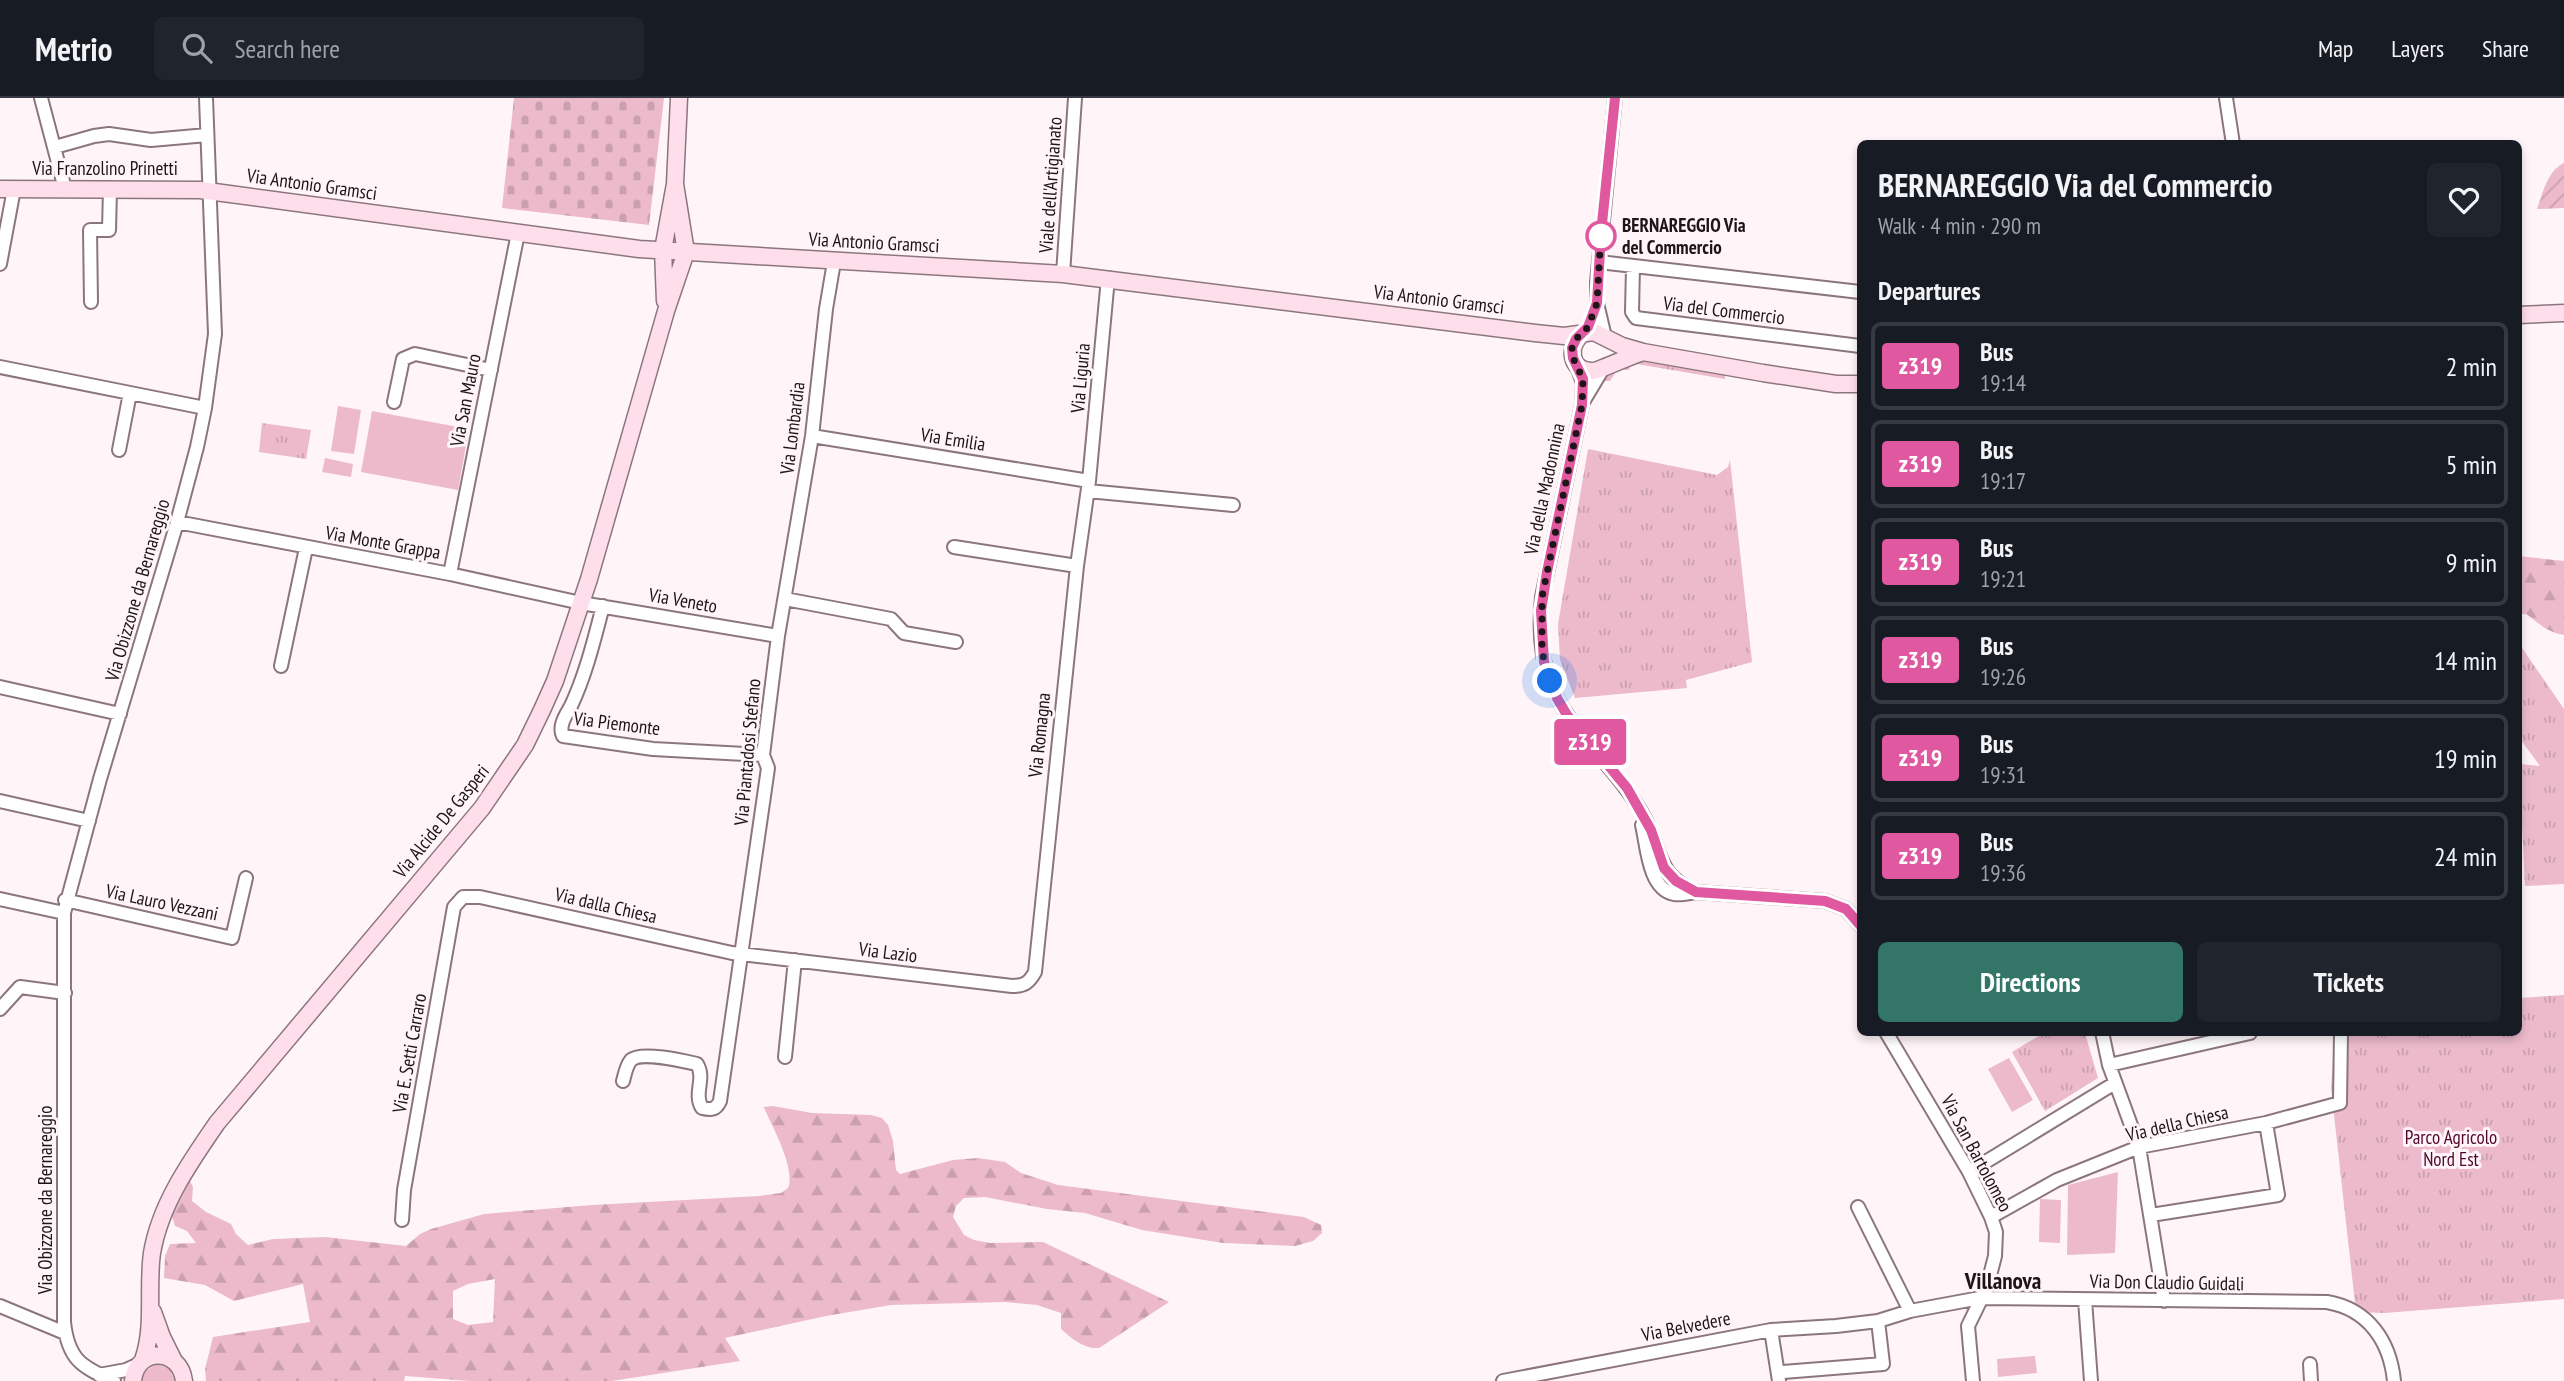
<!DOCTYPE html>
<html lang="en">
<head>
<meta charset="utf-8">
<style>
	:root { --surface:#171b24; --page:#20242c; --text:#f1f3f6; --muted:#9ea1a6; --line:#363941; --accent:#337667 }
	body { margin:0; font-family:"PT Sans Narrow",sans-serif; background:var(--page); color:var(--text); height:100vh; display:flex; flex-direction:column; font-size:26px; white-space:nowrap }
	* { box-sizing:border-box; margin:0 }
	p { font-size:23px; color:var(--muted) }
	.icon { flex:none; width:38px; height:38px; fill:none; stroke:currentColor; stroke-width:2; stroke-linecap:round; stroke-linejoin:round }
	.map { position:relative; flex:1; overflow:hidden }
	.sheet { position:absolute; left:1857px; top:42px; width:665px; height:896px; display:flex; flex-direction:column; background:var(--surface); border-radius:10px; box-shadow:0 4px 10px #0003 }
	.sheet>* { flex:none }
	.badge { padding:0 14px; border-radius:5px; font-size:24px; line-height:46px }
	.you { position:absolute; width:35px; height:35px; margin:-18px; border:5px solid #fff; border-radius:50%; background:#1a73e8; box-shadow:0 0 0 10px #1a73e833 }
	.map>.badge { position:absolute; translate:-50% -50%; box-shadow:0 0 0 4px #fff }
	h2 { padding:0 21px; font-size:26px; line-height:63px }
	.round { display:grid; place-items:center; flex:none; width:74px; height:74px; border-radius:10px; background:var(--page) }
	.head { display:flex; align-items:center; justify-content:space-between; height:119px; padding:0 21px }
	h1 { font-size:33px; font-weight:800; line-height:52px }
	.button { display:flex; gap:14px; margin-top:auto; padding:14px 21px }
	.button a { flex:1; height:80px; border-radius:10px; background:var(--accent); color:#fff; font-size:28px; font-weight:800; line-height:80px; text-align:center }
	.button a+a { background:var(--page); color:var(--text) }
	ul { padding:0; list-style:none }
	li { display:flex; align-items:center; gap:21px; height:88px; margin:0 14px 10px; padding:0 7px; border:4px solid var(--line); border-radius:10px }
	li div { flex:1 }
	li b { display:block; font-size:26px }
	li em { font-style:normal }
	li .badge { min-width:77px; font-weight:700; text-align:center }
	header { display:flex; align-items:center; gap:42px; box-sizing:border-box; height:98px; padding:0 35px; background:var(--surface); border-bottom:2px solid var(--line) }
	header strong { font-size:33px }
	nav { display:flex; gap:38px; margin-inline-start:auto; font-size:24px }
	.search { width:490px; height:63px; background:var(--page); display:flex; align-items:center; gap:18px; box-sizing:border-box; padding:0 24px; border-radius:10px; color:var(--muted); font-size:26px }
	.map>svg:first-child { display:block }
	.grass { fill:url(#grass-tufts) }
	.forest { fill:url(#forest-firs); fill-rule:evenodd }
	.cemetery { fill:url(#cemetery-stones) }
	.garden { fill:url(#garden-furrows) }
	.pitch { fill:#ecbacb }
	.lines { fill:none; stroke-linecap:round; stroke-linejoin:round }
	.street-casing { stroke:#8c767d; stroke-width:16 }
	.secondary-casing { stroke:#8c767d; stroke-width:19 }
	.street { stroke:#fff; stroke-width:12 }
	.secondary { stroke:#fedeea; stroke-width:16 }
	.line-casing { stroke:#fff; stroke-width:16 }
	.line { stroke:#df58a0; stroke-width:10 }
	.walk { stroke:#1d1518; stroke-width:7; stroke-dasharray:0 12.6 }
	.stop-dot { fill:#fff; stroke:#df58a0; stroke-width:3.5 }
	.labels { text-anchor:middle; stroke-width:6; stroke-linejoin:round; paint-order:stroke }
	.street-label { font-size:19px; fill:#1d1518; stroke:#fff5f8 }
	.stop-label { font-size:19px; font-weight:bold; fill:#1d1518; stroke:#fff5f8; text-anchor:start }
	.park-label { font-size:19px; fill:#51072d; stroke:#fff5f8 }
	.quarter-label { font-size:23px; font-weight:bold; fill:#1d1518; stroke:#fff5f8 }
</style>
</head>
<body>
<header>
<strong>Metrio</strong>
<div class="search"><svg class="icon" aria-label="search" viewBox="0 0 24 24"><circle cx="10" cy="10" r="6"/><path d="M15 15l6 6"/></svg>Search here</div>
<nav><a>Map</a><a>Layers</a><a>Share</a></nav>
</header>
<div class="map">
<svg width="2564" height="1283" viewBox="0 0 2564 1283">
	<defs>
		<pattern id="grass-tufts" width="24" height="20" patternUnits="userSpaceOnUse" patternTransform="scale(1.75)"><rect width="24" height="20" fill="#ecbacb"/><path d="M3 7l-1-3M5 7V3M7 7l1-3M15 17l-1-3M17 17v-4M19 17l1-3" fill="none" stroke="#ca9fae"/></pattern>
		<pattern id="forest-firs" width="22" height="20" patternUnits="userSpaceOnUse" patternTransform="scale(1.75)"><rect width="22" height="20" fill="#ecbacb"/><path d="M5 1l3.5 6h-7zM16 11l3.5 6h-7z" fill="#ca9fae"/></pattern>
		<pattern id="cemetery-stones" width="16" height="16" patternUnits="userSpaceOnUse" patternTransform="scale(1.75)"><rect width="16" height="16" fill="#ecbacb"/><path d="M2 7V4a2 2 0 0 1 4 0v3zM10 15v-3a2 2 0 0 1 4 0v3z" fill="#ca9fae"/></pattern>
		<pattern id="garden-furrows" width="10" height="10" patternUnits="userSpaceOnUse" patternTransform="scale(1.75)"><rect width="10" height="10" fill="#ecbacb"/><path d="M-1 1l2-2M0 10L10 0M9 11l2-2" fill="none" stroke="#ca9fae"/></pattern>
	</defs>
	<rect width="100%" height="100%" fill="#fff5f8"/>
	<!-- grass -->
	<path class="grass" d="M1657 262 1725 276V281L1631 265 1629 272 1618 271 1610 283H1602C1619 268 1635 263 1657 262Z
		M262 325 311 332 306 361 259 354Z
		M1588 351 1717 377 1728 369 1730 362 1752 564 1686 582 1687 590 1575 600 1560 562 1558 526Z
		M2518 544 2564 611V786L2525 788 2519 666 2540 668 2518 638Z
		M2564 897V1201L2384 1215 2356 1214 2331 990 2335 935 2518 934V900Z
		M2045 934 2085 935 2098 980 2045 1013 2012 954Z
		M156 1266 169 1270 175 1283H142L144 1274Z"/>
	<!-- forest -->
	<path class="forest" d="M2518 458 2564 463V537C2544 533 2542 527 2526 516H2518Z
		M773 1008 812 1015 871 1017 882 1020 888 1027 893 1043 896 1072 900 1076 953 1062 978 1060 1005 1064 1021 1075 1058 1087 1304 1119 1321 1127 1322 1135 1313 1143 1295 1148 1223 1145 1142 1132 1085 1115 1047 1111 985 1099 964 1100 956 1108 953 1119 964 1137 974 1142 990 1145 1043 1144 1169 1204 1099 1250C1084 1251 1072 1241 1061 1231V1215L1037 1207 1005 1204 891 1207 826 1218 725 1240 740 1263 612 1283H470L405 1278 404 1283H206L205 1271 213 1239 310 1224 303 1186 234 1203 205 1187 164 1180 165 1158 170 1146 196 1145 187 1133 175 1128 172 1118 190 1083 193 1089 192 1103 206 1114 231 1126 236 1136 248 1147 273 1141 325 1139 406 1148 420 1136 431 1131 484 1116 592 1107 759 1098 781 1095 788 1090C796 1070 772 1029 764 1009ZM495 1181 493 1224 468 1227 453 1221V1193L468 1186Z"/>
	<!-- cemetery -->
	<path class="cemetery" d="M514 0H664L649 127 502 110Z"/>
	<!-- garden -->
	<path class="garden" d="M2564 65V110L2537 111C2543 95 2547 73 2564 65Z"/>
	<!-- pitch -->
	<path class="pitch" d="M338 308 361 312 354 356 331 353Z
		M372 313 469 331 458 392 361 374Z
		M325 360 353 366 351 379 322 374Z
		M2009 960 2033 1002 2012 1014 1988 971Z
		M2118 1074 2115 1155 2067 1157 2068 1087Z
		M2040 1101 2061 1102 2060 1145 2039 1144Z
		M2035 1258 2037 1275 1998 1279 1997 1261Z"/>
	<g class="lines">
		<defs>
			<path id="street" d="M41 0 65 91
				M2226 0 2233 46
				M55 49 94 38 109 36 151 42 207 37
				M1599 164 1860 194
				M0 166 14 91
				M1633 168 1632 214 1636 220 1860 248
				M1063 176 1075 0
				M91 204 90 132H109L110 91
				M1605 239 1597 205V184L1615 0
				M1577 268 1583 285 1582 307 1542 499C1539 528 1540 557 1550 584 1568 633 1619 671 1644 719 1663 753 1655 776 1696 794
				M0 269 205 310
				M394 304 403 261 415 256 491 272
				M1583 304 1604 269
				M812 338 1089 383
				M119 352 130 295
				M1088 393 1233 407
				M177 424 450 476 581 505 778 538
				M954 449 1077 468
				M450 476 518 135
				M785 501 891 521 904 535 956 544
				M603 508C594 542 586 576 571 608 566 617 558 628 563 638L653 651 763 657
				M281 568 306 450
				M0 589 120 616
				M0 703 89 723
				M1642 727C1647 747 1648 791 1674 796 1681 797 1689 795 1696 794L1825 803 1846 811 1860 827
				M0 801 64 815
				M65 802 232 840 246 780
				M0 911 20 889 65 895
				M1886 934 1969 1074 1991 1119 1996 1134 1995 1158 1987 1189 1968 1228 1973 1283
				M2102 934 2109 967 2139 1049 2164 1203
				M785 959 795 862
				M2109 967 2250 935
				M623 983C625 976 626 968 631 962 641 953 684 963 697 966 706 981 693 995 702 1010 711 1012 716 1012 720 1003L768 670 763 657 778 538 812 338 826 211 834 164
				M1969 1074 2115 985
				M1858 1109 1910 1213
				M2151 1117 2278 1097 2266 1025
				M1991 1119 2057 1082 2139 1049 2266 1025 2340 1005 2341 934
				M402 1122 404 1092 454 809 463 799H480L732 855 1012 888C1024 888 1029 885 1035 874L1077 468 1089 383 1108 180
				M2085 1202 2091 1283
				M0 1208 65 1235
				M1771 1232 1779 1283
				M2310 1266 2311 1283
				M1783 1274 1883 1266 1878 1223
				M99 1277 126 1272 139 1266
				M114 1283C81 1269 68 1261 64 1224V815L100 681 176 428 197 349 205 310 215 236 206 0
				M1503 1283 1771 1232 1836 1228 1878 1223 1910 1213 1980 1200 2327 1204C2368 1211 2390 1243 2394 1283"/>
			<path id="secondary" d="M0 91 200 92 639 151 1063 176 1535 235 1564 238 1594 234 1622 248 1643 254 1763 275 1836 286H1860
				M665 203 663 152 675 86 679 0
				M2518 217 2564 215
				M1582 236C1568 248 1569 272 1591 273 1597 274 1632 257 1643 254
				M153 1214 162 1239 174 1263
				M143 1262C155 1229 147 1190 152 1155 160 1107 190 1064 217 1025L482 710 525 647 542 612 555 583 589 481 666 213 686 154 675 86
				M133 1283C136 1249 180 1249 184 1283"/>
		</defs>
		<!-- street casing -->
		<use href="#street" class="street-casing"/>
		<!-- secondary casing -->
		<use href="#secondary" class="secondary-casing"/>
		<!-- street -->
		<use href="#street" class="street"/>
		<!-- secondary -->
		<use href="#secondary" class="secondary"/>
	</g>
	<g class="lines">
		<defs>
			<path id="line" d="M1615 0 1601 135 1597 205 1588 229 1576 241 1572 250 1573 260 1583 281 1582 307 1547 474 1541 513 1544 564 1557 600 1567 617 1627 690 1651 732 1664 770 1676 783 1696 794 1825 803 1846 811 1860 827"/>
		</defs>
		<!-- line casing -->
		<use href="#line" class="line-casing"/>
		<!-- line -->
		<use href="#line" class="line"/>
		<!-- walk -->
		<path class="walk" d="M1550 583 1542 554V499L1582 307 1583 281 1573 260 1572 250 1576 241 1588 229 1597 205 1601 135V138"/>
	</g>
	<!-- markers -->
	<circle class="stop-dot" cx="1601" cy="138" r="14"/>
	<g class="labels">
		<!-- street labels -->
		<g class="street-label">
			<text x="105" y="77">Via Franzolino Prinetti</text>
			<text transform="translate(312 86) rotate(8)" y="7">Via Antonio Gramsci</text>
			<text transform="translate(1050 87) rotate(-86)" y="7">Viale dell'Artigianato</text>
			<text transform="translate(874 144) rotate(3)" y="7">Via Antonio Gramsci</text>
			<text transform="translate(1439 201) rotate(7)" y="7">Via Antonio Gramsci</text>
			<text transform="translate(1724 212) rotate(7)" y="7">Via del Commercio</text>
			<text transform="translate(1080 280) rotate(-85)" y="7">Via Liguria</text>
			<text transform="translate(465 302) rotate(-79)" y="7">Via San Mauro</text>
			<text transform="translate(792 330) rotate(-83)" y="7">Via Lombardia</text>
			<text transform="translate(953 341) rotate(9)" y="7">Via Emilia</text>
			<text transform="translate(1544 391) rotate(-78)" y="7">Via della Madonnina</text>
			<text transform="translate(383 444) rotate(10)" y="7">Via Monte Grappa</text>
			<text transform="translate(137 492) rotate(-74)" y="7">Via Obizzone da Bernareggio</text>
			<text transform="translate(683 502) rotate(10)" y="7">Via Veneto</text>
			<text transform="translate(617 625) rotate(7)" y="7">Via Piemonte</text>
			<text transform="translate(1039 637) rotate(-84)" y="7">Via Romagna</text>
			<text transform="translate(747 654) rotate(-85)" y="7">Via Piantadosi Stefano</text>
			<text transform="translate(441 723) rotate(-51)" y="7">Via Alcide De Gasperi</text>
			<text transform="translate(162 804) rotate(12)" y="7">Via Lauro Vezzani</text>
			<text transform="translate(606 807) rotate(13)" y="7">Via dalla Chiesa</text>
			<text transform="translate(888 854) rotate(7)" y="7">Via Lazio</text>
			<text transform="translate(409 955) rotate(-80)" y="7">Via E. Setti Carraro</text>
			<text transform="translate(2177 1025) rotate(-13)" y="7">Via della Chiesa</text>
			<text transform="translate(1977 1055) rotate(62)" y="7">Via San Bartolomeo</text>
			<text transform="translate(45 1102) rotate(-90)" y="7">Via Obizzone da Bernareggio</text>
			<text transform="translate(2167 1184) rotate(1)" y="7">Via Don Claudio Guidali</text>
			<text transform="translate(1686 1228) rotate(-11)" y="7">Via Belvedere</text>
		</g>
		<!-- stop labels -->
		<g class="stop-label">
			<text x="1622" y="134">BERNAREGGIO Via<tspan x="1622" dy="22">del Commercio</tspan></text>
		</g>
		<!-- park labels -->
		<g class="park-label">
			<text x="2451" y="1046">Parco Agricolo<tspan x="2451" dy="22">Nord Est</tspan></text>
		</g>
		<!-- quarter labels -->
		<g class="quarter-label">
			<text x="2003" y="1191">Villanova</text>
		</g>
	</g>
</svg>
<div class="you" style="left:1550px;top:583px"></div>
<b class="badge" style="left:1590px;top:644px;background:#df58a0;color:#fff">z319</b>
<section class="sheet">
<div class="head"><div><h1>BERNAREGGIO Via del Commercio</h1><p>Walk · 4 min · 290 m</p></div><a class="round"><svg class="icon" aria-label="heart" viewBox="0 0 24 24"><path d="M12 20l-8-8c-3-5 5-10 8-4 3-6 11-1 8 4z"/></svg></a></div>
<h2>Departures</h2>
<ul>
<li><span class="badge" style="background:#df58a0;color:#fff">z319</span><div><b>Bus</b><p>19:14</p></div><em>2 min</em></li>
<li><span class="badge" style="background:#df58a0;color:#fff">z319</span><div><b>Bus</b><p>19:17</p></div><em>5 min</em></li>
<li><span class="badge" style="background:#df58a0;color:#fff">z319</span><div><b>Bus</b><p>19:21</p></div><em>9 min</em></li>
<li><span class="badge" style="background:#df58a0;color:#fff">z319</span><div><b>Bus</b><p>19:26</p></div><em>14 min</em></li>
<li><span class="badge" style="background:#df58a0;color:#fff">z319</span><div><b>Bus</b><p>19:31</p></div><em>19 min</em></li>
<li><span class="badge" style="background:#df58a0;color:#fff">z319</span><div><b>Bus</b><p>19:36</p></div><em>24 min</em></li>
</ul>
<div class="button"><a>Directions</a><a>Tickets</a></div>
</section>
</div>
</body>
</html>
